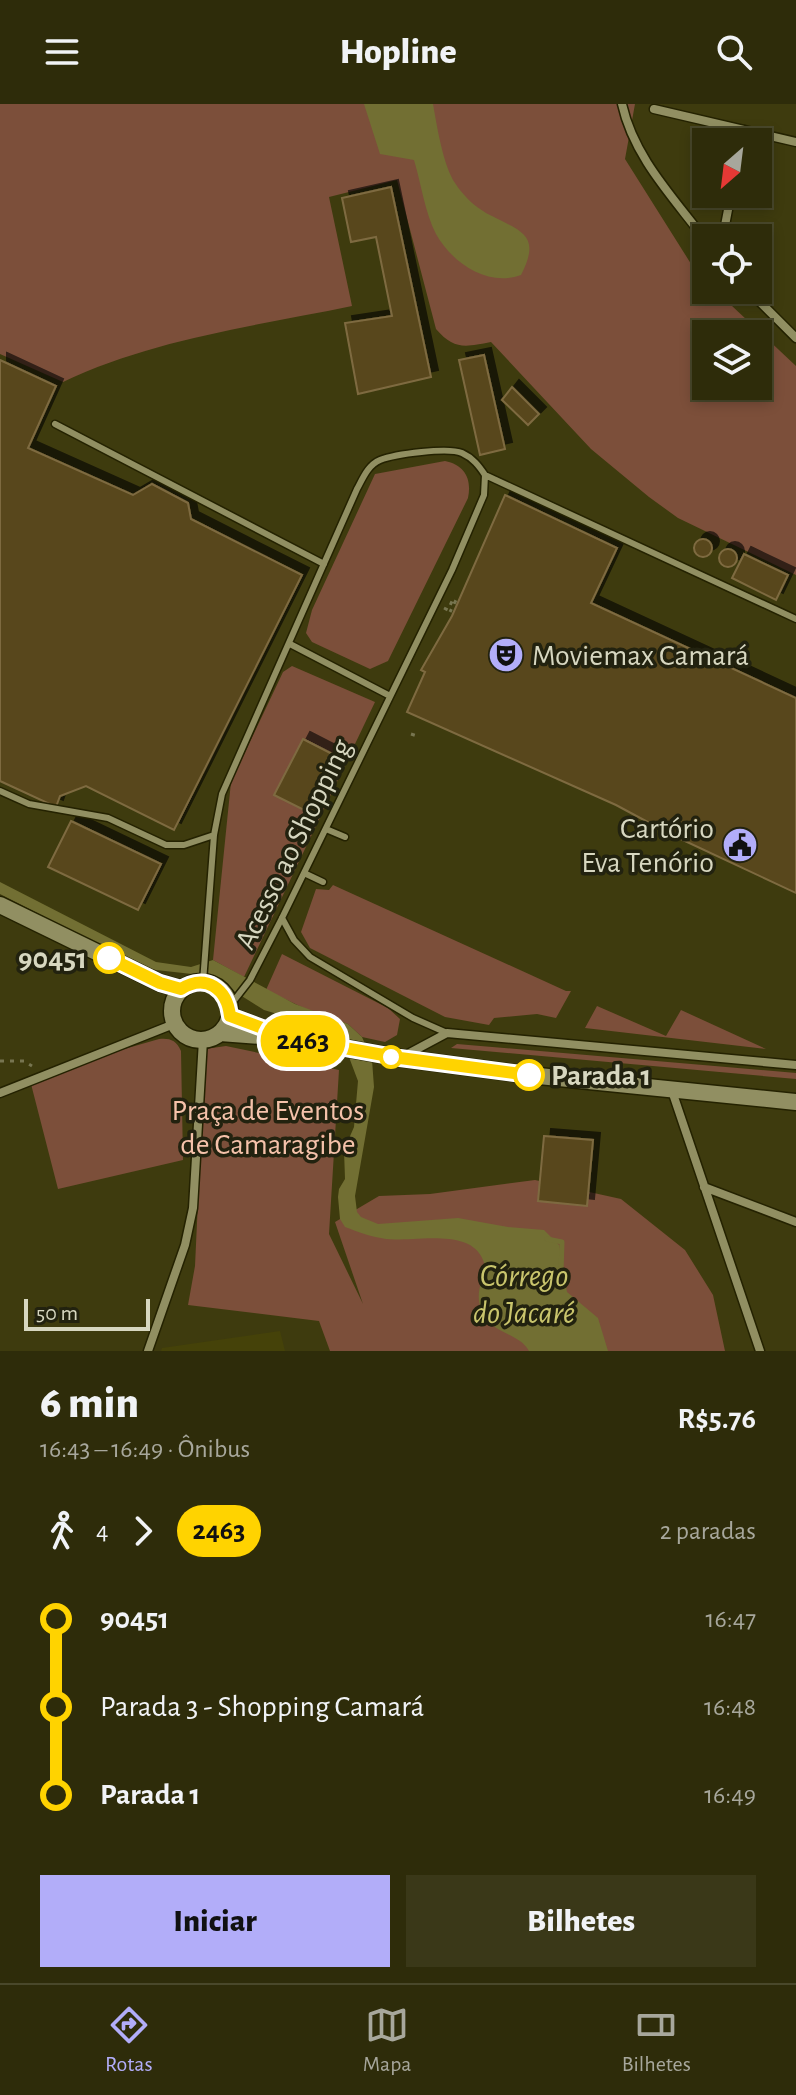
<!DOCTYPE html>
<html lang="pt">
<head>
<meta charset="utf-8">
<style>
	:root { --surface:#2e2c0a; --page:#3a3818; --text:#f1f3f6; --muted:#a7a79c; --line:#49482b; --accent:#b2adf9 }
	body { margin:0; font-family:"Alegreya Sans",sans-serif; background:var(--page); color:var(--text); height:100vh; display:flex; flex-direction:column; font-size:30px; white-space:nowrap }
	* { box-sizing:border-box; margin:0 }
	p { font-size:26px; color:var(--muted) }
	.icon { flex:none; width:44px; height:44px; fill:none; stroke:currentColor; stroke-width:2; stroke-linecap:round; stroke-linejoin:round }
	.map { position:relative; height:1247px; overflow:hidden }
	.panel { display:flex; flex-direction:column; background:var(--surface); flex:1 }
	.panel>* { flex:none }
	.badge { padding:0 16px; border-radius:26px; font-size:28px; line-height:52px }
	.needle { width:52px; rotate:208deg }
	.fabs { position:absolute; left:692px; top:24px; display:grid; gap:16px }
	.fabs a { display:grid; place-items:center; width:80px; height:80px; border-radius:0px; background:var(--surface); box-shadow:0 4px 12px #0003,0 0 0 2px var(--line); font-size:40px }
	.scale { position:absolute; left:24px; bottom:20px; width:126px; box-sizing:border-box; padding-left:8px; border:4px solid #d7d7c0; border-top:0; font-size:22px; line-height:28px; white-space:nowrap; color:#d7d7c0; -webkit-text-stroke:6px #22220f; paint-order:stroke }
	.map>.badge { position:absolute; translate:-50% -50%; box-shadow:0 0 0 4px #fff }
	.legs { display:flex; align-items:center; gap:12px; height:88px; padding:0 40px; font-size:26px }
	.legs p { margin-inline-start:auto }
	.overview { display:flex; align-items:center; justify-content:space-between; height:136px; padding:0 40px }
	h1 { font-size:44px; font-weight:800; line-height:60px }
	.action { display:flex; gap:16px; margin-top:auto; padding:16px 40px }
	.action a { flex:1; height:92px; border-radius:0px; background:var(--accent); color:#111; font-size:32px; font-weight:800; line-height:92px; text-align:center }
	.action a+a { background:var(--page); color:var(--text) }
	ul { padding:0 40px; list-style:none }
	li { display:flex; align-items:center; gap:28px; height:88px; font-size:30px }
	li i { display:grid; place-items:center; width:12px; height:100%; margin:0 10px; background:currentColor }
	li i::after { content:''; width:20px; height:20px; margin:-10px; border:6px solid; border-radius:50%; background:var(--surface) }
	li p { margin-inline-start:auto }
	li:first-child i { background:linear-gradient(#0000 50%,currentColor 0) }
	li:last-child i { background:linear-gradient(currentColor 50%,#0000 0) }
	header { display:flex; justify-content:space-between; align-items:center; height:104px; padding:0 40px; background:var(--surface); font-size:36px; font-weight:800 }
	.menu { display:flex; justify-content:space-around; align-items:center; height:112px; border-top:2px solid var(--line); background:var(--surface); font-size:22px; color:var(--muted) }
	.menu a { display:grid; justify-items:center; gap:4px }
	.menu .active { color:var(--accent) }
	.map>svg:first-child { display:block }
	.built { fill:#454209 }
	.green { fill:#7c4f3a; fill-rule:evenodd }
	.water { fill:#726f33 }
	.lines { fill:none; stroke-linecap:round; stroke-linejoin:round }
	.stream { stroke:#726f33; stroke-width:5 }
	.building { fill:#59471d; stroke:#7e6b41; stroke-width:2; filter:url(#shadow) }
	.lane-casing { stroke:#242201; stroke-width:9 }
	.street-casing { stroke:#242201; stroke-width:11 }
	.secondary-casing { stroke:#242201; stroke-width:19 }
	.path { stroke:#777550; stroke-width:3; stroke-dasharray:4 6; stroke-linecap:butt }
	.lane { stroke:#918f62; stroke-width:6 }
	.street { stroke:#918f62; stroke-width:8 }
	.secondary { stroke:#918f62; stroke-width:16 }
	.line-1-casing { stroke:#fff; stroke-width:18 }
	.line-1 { stroke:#ffd300; stroke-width:12 }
	.stop-1-dot { fill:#fff; stroke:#ffd300; stroke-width:4 }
	.labels { text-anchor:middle; stroke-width:7; stroke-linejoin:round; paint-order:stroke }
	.poi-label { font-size:30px; fill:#d7d7c0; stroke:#22220f; text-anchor:start }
	.street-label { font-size:30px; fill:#d7d7c0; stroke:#22220f }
	.stop-label { font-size:30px; font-weight:bold; fill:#d7d7c0; stroke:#22220f; text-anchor:end }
	.park-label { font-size:30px; fill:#f5c2aa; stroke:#22220f }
	.water-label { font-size:32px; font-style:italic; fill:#c9c56c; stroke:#22220f }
</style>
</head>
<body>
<header><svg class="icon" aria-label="menu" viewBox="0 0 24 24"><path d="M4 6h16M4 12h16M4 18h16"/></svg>Hopline<svg class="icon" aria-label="search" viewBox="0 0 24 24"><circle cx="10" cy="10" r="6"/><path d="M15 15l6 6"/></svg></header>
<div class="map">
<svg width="796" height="1247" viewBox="0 0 796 1247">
	<defs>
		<filter id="shadow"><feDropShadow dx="7" dy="-7" stdDeviation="0" flood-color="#0009"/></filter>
	</defs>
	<rect width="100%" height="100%" fill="#3e3b0e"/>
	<!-- built -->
	<path class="built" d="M280 1227 285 1247H161L162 1244Z"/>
	<!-- green -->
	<path class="green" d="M0 0H635L625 55 693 163 706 177V186H715L796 262V471L678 414 649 393 591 345 491 238C465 243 454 246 436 225L397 76 329 93 352 202C256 222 153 235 63 278L0 250ZM706 230H758V282H706Z
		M445 357C465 361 472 375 468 394L388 557 370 565 312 538 306 529 312 506 375 370Z
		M292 562 375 598 244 873 213 856 231 678 283 568Z
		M333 781 566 887H571L556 914 537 910 494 914 489 921 445 913 310 844 301 828 316 785 329 786Z
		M282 850 388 904 400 915 397 931 385 938 362 933 348 920 310 907 266 886Z
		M597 902 666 932 681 906 766 945 585 924Z
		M159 935C170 934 176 936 181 947L183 1056 58 1085 31 980 107 950Z
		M457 940 796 969V975L451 944Z
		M226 942 339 966 329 1130 363 1200 335 1118 379 1092 430 1090 535 1076 621 1095 685 1146 713 1191 725 1247H330L319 1217 188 1201 195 1162 205 945Z"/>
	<!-- water -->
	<path class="water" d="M364 0H433C437 22 443 61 455 79 464 93 477 105 492 112 523 128 541 132 521 171 488 183 453 160 436 130 425 109 421 79 414 56L380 50Z
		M0 778 156 858 191 863 213 856 295 900 348 920 362 933 372 956 374 983 355 1092 357 1108 361 1113 378 1120 458 1114 508 1123 544 1126 559 1141 567 1188 598 1214 608 1247H529C520 1230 496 1230 486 1214 468 1187 490 1173 483 1156 471 1123 412 1138 386 1135 372 1133 358 1128 345 1123L340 1115 338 1093 339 1085 345 1075 344 1046 354 1023 358 977 341 932 334 927 264 906 210 872 156 866 141 862 0 790Z"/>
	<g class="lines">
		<!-- stream -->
		<path class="stream" d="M547 1135 562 1138 561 1169"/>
	</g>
	<!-- building -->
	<path class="building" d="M391 83 431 273 358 290 345 219 392 212 376 133 351 138 342 94Z
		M484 251 505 345 480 351 459 256Z
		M0 256 56 282 28 344 133 391 152 380 188 399 191 415 302 471 174 726 86 682 60 692 56 703 0 677Z
		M512 283 539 310 528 321 502 296Z
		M505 391 617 444 591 499 796 594V789L670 730 616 701 407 608 425 568 421 566 452 512Z
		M694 444a9 9 0 1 1 18 0a9 9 0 1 1-18 0Z
		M719 454a9 9 0 1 1 18 0a9 9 0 1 1-18 0Z
		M744 450 788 471 776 496 732 474Z
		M303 635 342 655 314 711 274 691Z
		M71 717 161 760 138 806 48 763Z
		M544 1032 593 1036 587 1102 538 1097Z"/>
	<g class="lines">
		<defs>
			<path id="lane" d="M55 320 324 460
				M485 371 796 515
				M290 540 390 592
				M0 687 29 700 108 714 166 741H184L214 731
				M326 725 345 733
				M304 769 323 778
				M282 814 294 836 310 853 413 914 447 929
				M203 878 214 731 222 690 357 385C363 374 368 361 380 356 395 350 448 343 462 349 473 354 479 362 485 371L484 391 452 466 282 814 250 876 229 903"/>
			<path id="street" d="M622 0C634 54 674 94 706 137
				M654 5 796 38
				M742 38 745 26
				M723 132 731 90
				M748 186 796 234
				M404 952 447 929 796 961
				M672 987 760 1247
				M0 989 174 920
				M704 1083 796 1118
				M148 1247 185 1141 193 1104 203 936"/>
			<path id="secondary" d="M0 801 160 879 181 885
				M172 907a29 29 0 1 1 58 0a29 29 0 1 1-58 0Z
				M230 912 272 928
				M220 929 289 934 400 954 529 971 796 998"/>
		</defs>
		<!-- lane casing -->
		<use href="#lane" class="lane-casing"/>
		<!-- street casing -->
		<use href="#street" class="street-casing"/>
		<!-- secondary casing -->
		<use href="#secondary" class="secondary-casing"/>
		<!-- path -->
		<path class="path" d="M444 504 448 506 453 495 456 496 450 508
			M411 630 420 633
			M0 957H24L32 962"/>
		<!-- lane -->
		<use href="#lane" class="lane"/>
		<!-- street -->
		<use href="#street" class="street"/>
		<!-- secondary -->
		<use href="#secondary" class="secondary"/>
	</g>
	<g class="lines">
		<defs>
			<path id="line-1" d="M109 854 160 879 181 885C206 869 227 885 230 912L289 934 400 954 529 971"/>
		</defs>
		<!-- line-1 casing -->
		<use href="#line-1" class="line-1-casing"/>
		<!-- line-1 -->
		<use href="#line-1" class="line-1"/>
	</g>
	<!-- icons -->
	<defs>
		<symbol id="theatre-disc" viewBox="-11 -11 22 22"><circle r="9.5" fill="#b2adf9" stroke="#22220f"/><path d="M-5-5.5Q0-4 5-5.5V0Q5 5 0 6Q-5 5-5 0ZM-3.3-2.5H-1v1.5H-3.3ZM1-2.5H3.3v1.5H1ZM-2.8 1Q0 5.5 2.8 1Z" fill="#111"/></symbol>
		<symbol id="civic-disc" viewBox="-11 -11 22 22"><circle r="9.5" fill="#b2adf9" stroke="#22220f"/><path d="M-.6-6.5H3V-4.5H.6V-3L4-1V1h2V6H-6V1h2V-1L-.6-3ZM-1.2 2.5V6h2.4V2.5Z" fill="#111"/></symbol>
	</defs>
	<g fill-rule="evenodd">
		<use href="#theatre-disc" x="486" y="531" width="40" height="40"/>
		<use href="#civic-disc" x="720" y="721" width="40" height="40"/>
	</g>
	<!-- markers -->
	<g class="stop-1-dot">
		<circle cx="109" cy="854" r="14"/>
		<circle cx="391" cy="953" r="10"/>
		<circle cx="529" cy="971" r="14"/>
	</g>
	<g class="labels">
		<!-- poi labels -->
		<g class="poi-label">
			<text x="532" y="561">Moviemax Camará</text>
			<text x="714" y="734" text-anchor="end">Cartório<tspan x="714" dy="34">Eva Tenório</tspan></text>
		</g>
		<!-- street labels -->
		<g class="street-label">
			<text transform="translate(293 740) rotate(-64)" y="10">Acesso ao Shopping</text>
		</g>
		<!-- stop labels -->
		<g class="stop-label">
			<text x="87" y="864">90451</text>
			<text x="551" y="981" text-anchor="start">Parada 1</text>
		</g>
		<!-- park labels -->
		<g class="park-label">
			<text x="268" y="1016">Praça de Eventos<tspan x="268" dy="34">de Camaragibe</tspan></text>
		</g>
		<!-- water labels -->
		<g class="water-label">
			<text x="524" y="1182">Córrego<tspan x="524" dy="37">do Jacaré</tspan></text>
		</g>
	</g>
</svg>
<div class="fabs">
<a><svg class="needle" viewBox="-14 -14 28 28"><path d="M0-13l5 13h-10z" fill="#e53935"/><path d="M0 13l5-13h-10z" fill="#a7a79c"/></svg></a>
<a><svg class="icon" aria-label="locate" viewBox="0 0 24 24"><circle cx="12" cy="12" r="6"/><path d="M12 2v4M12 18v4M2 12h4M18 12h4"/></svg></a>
<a><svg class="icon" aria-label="layers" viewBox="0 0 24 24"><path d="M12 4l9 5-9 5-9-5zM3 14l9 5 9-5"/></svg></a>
</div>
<div class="scale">50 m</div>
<b class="badge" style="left:303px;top:937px;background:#ffd300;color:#111">2463</b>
</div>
<section class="panel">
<div class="overview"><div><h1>6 min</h1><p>16:43 – 16:49 · Ônibus</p></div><b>R$5.76</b></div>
<div class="legs"><svg class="icon" aria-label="walk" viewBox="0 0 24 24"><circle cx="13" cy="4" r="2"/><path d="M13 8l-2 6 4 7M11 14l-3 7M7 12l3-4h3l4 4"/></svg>4<svg class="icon" aria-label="forward" viewBox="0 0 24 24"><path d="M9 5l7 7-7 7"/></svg><b class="badge" style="background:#ffd300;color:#111">2463</b><p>2 paradas</p></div>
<ul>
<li><i style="color:#ffd300"></i><b>90451</b><p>16:47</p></li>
<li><i style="color:#ffd300"></i><span>Parada 3 - Shopping Camará</span><p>16:48</p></li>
<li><i style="color:#ffd300"></i><b>Parada 1</b><p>16:49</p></li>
</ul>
<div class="action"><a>Iniciar</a><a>Bilhetes</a></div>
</section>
<nav class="menu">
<a class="active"><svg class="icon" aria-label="directions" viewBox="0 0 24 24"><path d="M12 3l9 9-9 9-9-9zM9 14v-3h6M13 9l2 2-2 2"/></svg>Rotas</a>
<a><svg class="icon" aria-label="map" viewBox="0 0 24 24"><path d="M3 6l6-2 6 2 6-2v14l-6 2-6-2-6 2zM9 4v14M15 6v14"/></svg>Mapa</a>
<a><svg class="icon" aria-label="tickets" viewBox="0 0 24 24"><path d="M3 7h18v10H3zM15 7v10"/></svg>Bilhetes</a>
</nav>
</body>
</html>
